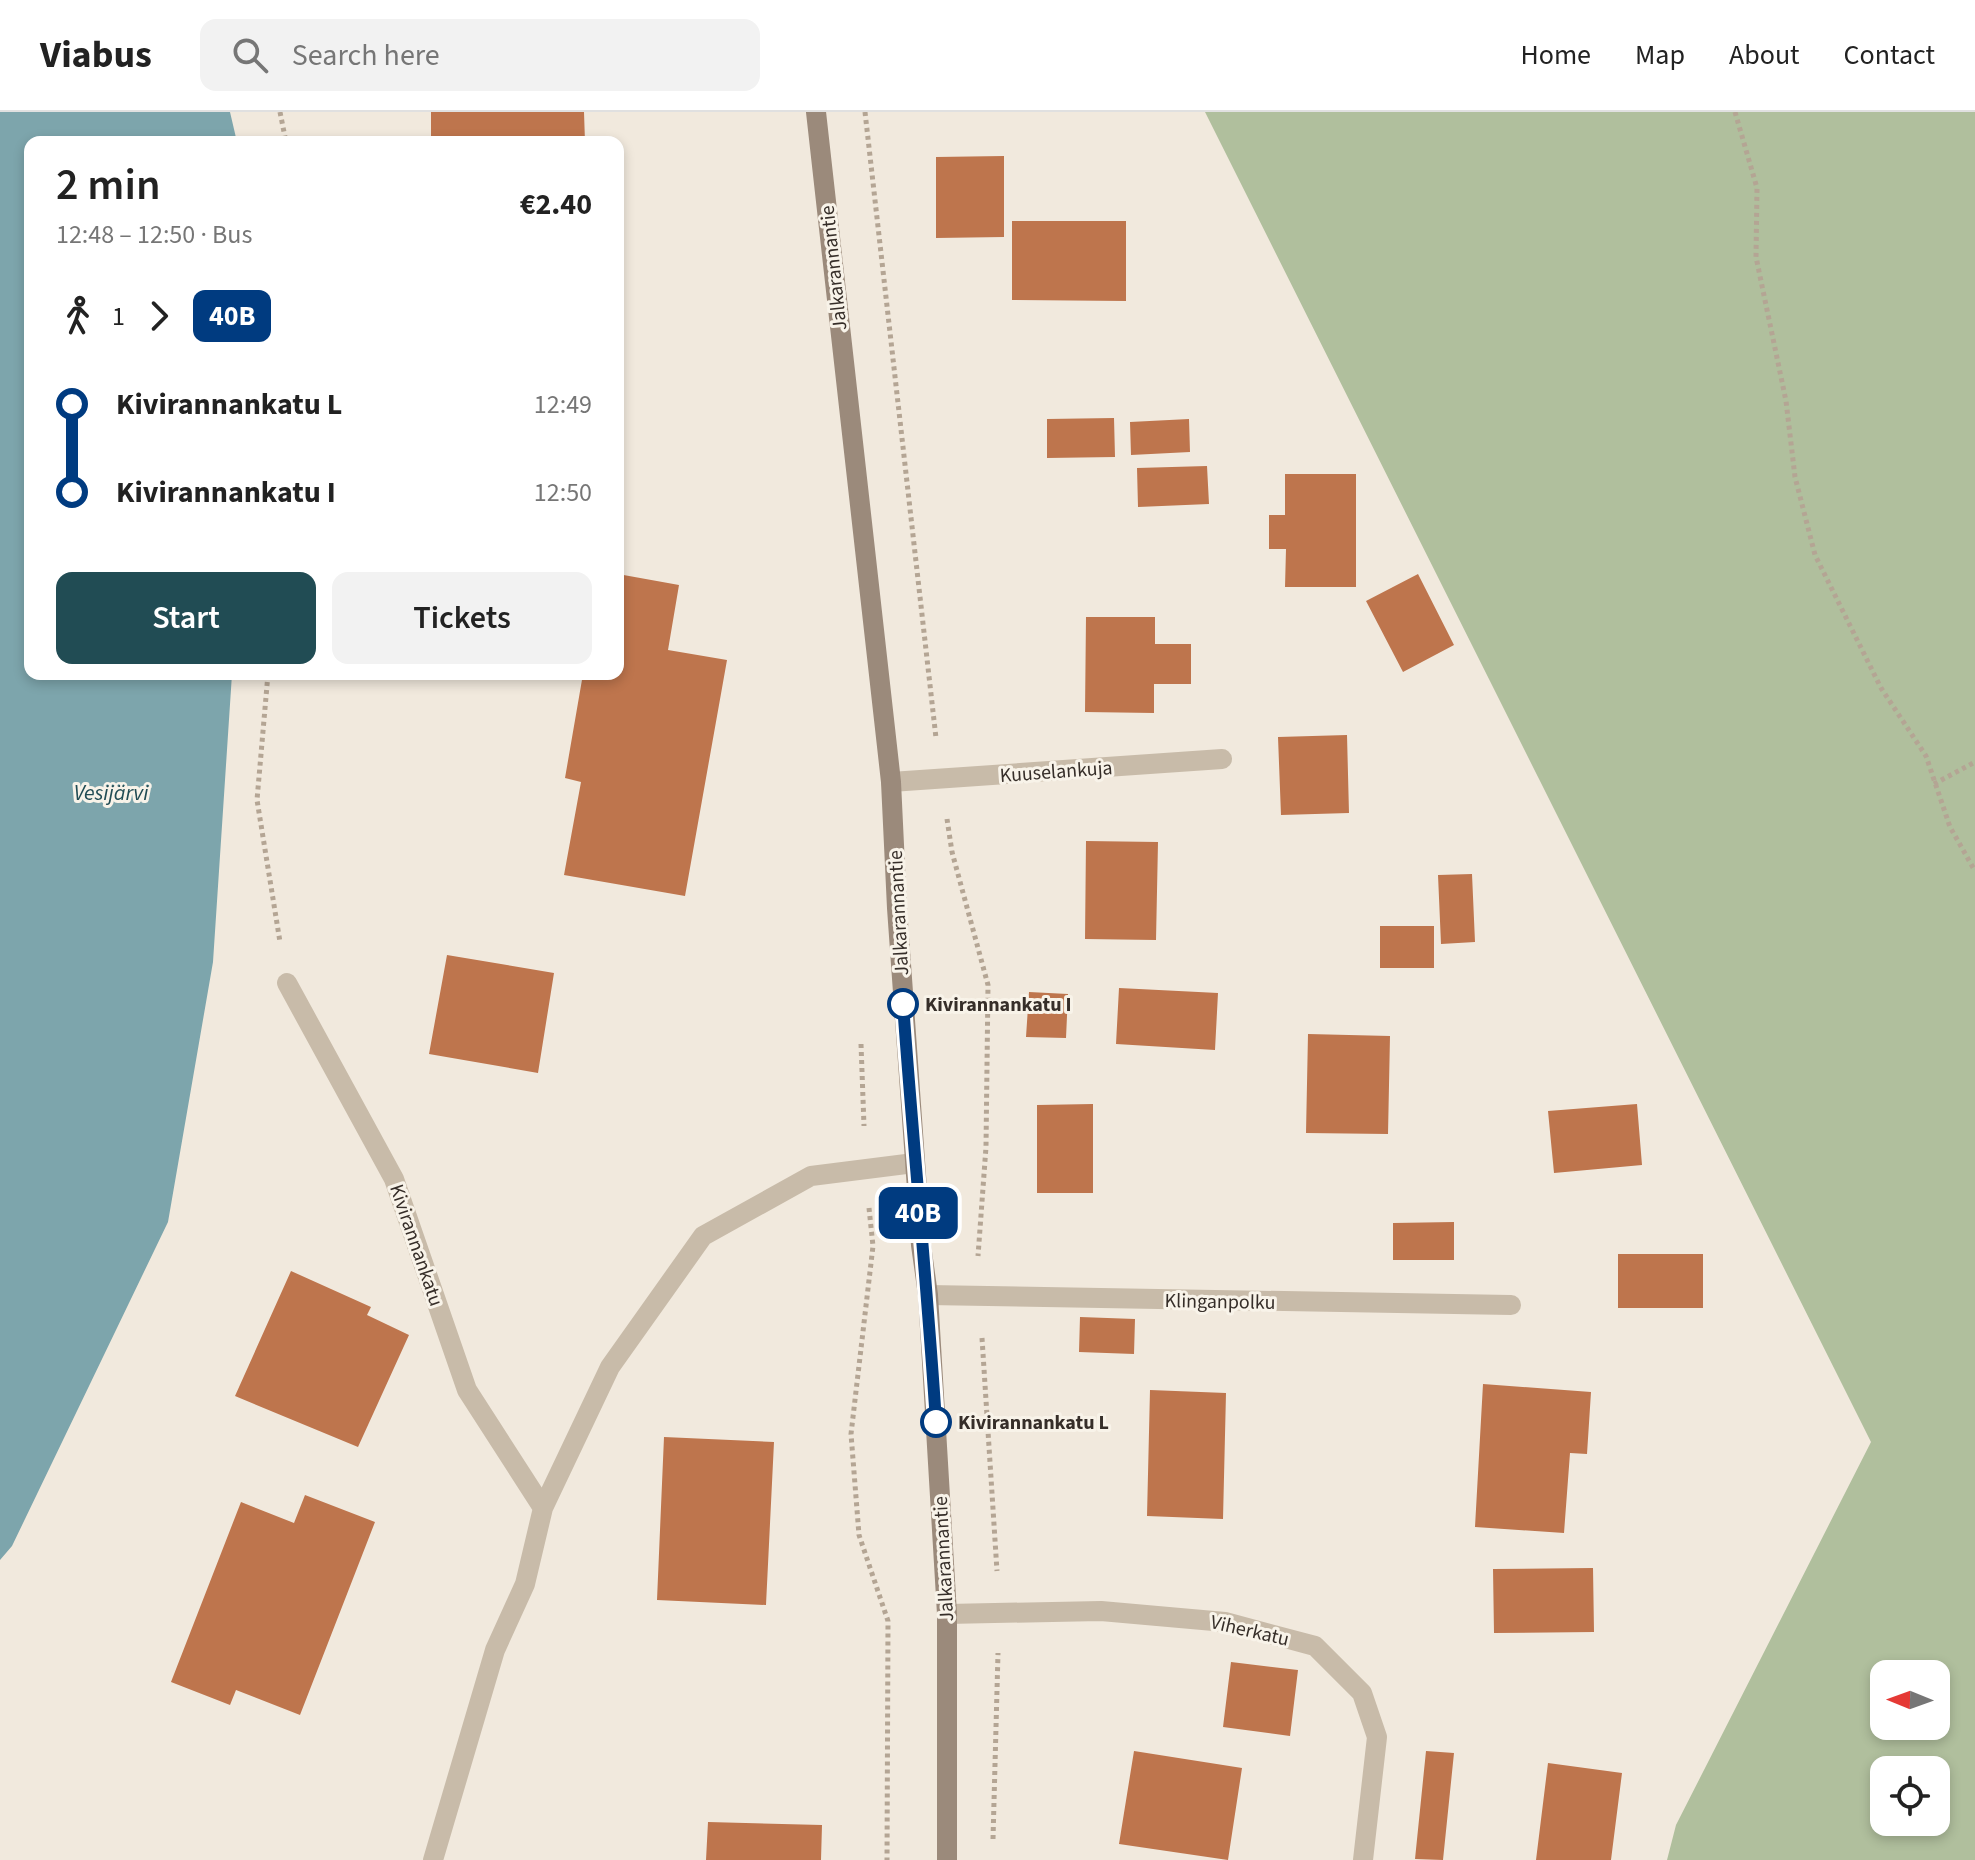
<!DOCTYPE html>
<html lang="en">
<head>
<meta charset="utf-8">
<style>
	:root { --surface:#fff; --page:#f2f2f2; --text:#222; --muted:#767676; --line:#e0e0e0; --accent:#214c54 }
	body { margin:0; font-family:"Source Sans 3",sans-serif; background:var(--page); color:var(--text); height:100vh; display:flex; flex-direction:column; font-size:30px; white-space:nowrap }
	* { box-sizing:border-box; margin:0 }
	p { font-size:26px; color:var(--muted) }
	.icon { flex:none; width:44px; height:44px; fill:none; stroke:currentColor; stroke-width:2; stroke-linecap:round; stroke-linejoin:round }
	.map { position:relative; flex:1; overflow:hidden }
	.panel { position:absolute; left:24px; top:24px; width:600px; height:544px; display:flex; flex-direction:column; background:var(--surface); border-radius:16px; box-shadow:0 4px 12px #0003 }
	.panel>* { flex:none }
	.badge { padding:0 16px; border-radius:12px; font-size:28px; line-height:52px }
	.needle { width:52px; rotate:271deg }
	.buttons { position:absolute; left:1870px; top:1548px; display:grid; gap:16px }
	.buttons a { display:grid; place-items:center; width:80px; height:80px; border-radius:16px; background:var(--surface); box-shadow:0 4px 12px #0003; font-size:40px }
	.map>.badge { position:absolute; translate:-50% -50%; box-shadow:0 0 0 4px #fff }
	.legs { display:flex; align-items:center; gap:12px; height:88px; padding:0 32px; font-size:26px }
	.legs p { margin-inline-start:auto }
	.summary { display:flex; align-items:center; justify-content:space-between; height:136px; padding:0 32px }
	h1 { font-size:44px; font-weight:600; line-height:60px }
	.cta { display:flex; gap:16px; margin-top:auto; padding:16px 32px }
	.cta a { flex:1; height:92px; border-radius:16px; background:var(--accent); color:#fff; font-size:32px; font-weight:600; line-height:92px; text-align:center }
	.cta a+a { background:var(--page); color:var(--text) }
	ul { padding:0 32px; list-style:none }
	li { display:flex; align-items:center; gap:28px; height:88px; font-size:30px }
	li i { display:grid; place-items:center; width:12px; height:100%; margin:0 10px; background:currentColor }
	li i::after { content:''; width:20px; height:20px; margin:-10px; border:6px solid; border-radius:50%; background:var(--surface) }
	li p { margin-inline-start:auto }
	li:first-child i { background:linear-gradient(#0000 50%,currentColor 0) }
	li:last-child i { background:linear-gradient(currentColor 50%,#0000 0) }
	header { display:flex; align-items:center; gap:48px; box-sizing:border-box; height:112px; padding:0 40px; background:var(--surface); border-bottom:2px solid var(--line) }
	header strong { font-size:38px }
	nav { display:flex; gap:44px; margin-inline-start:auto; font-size:28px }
	.search { width:560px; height:72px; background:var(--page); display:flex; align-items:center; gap:20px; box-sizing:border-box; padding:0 28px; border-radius:16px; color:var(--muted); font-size:30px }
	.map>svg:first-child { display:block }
	.green { fill:#b0bf9d; fill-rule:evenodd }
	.water { fill:#7da5ac }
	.building { fill:#be754d }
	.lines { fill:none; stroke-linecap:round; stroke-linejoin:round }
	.path { stroke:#b4a594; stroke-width:5; stroke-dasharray:4 4; stroke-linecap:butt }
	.minor { stroke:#c8bba9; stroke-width:20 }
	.secondary { stroke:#9b8a7b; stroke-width:20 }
	.line-1-casing { stroke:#fff; stroke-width:18 }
	.line-1 { stroke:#003b80; stroke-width:12 }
	.stop-1-dot { fill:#fff; stroke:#003b80; stroke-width:4 }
	.labels { text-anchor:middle; stroke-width:6; stroke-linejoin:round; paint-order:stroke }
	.street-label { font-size:20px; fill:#362e29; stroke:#f8f3e9 }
	.stop-label { font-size:20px; font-weight:bold; fill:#362e29; stroke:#f8f3e9; text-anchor:start }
	.water-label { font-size:22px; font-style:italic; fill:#214c54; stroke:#f8f3e9 }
</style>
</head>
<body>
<header>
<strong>Viabus</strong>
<div class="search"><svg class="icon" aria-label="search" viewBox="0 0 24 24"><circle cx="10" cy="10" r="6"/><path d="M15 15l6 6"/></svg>Search here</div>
<nav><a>Home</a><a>Map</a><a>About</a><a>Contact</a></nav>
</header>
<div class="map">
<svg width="1975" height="1748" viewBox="0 0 1975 1748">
	<rect width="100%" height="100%" fill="#f1e9dd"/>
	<!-- green -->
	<path class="green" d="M1205 0H1975V1748H1667L1676 1713 1871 1330ZM1884 1562H1936V1614H1884ZM1884 1658H1936V1710H1884Z"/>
	<!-- water -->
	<path class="water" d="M0 0H230L237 30H30V562H232L213 850 168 1110 12 1434 0 1448Z"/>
	<!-- building -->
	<path class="building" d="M431 0H584L585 30H431Z
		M1004 44V125L936 126V45Z
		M1012 109H1126V189L1012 188Z
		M1114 306 1115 345 1047 346V307Z
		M1189 307 1190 340 1131 343 1130 310Z
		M1207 354 1209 392 1138 395 1137 356Z
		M1285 362H1356V475H1285L1286 437H1269V403H1285Z
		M618 462 679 473 668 538 727 548 685 784 564 763 581 670 565 666 583 562H618Z
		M1418 462 1454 533 1403 560 1366 489Z
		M1086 505H1155V532H1191V572H1154V601L1085 600Z
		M1347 623 1349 701 1281 703 1278 625Z
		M1086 729 1158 730 1156 828 1085 827Z
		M1472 762 1475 830 1441 832 1438 763Z
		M1380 814H1434V856H1380Z
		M447 843 554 861 538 961 429 942Z
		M1119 876 1218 881 1215 938 1116 932Z
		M1029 880 1068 882 1066 926 1026 925Z
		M1308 922 1390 924 1388 1022 1306 1021Z
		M1093 992V1081H1037V993Z
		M1637 992 1642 1053 1554 1061 1548 999Z
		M1454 1110V1148H1393V1111Z
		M1618 1142H1703V1196H1618Z
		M291 1159 371 1195 367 1203 409 1223 358 1335 235 1284Z
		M1080 1205 1135 1207 1134 1242 1079 1240Z
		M1483 1272 1591 1280 1587 1342 1570 1341 1564 1421 1475 1415Z
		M1150 1278 1226 1281 1223 1407 1147 1404Z
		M664 1325 774 1330 766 1493 657 1488Z
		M305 1383 375 1410 300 1603 236 1578 230 1593 171 1570 241 1390 294 1411Z
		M1593 1456 1594 1520 1494 1521 1493 1457Z
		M1231 1550 1298 1558 1290 1624 1223 1615Z
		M1134 1639 1242 1656 1228 1748 1119 1732Z
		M1426 1639 1454 1641 1443 1748 1415 1747Z
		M1548 1651 1622 1661 1611 1748H1536Z
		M708 1710 822 1713 821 1748H706Z"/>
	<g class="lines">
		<!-- path -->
		<path class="path" d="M280 0 286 30
			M865 0 936 626
			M1735 0 1757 76 1756 145 1786 289 1795 365 1815 443 1881 576 1926 644 1950 715 1975 759
			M268 562 257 688 280 830
			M1934 672 1975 650
			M947 707 952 740 988 873 986 1035 978 1144
			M861 932 864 1014
			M869 1096 873 1134 851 1322 859 1423 888 1509 887 1748
			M982 1226 997 1459
			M993 1727 998 1541"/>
		<!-- minor -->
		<path class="minor" d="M891 670 1222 647
			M287 871 394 1067 467 1278 543 1396
			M928 1183 1511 1193
			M947 1502 1101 1499 1225 1510 1315 1534 1362 1581 1377 1625 1363 1748
			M433 1748 495 1538 525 1472 543 1396 610 1255 703 1124 811 1064 914 1051"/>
		<!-- secondary -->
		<path class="secondary" d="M816 0 891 670 897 796 921 1133 928 1183 947 1502V1748"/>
	</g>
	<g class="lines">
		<defs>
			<path id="line-1" d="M903 892C913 1031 927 1171 936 1310"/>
		</defs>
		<!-- line-1 casing -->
		<use href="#line-1" class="line-1-casing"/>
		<!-- line-1 -->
		<use href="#line-1" class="line-1"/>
	</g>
	<!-- markers -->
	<g class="stop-1-dot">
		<circle cx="903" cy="892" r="14"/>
		<circle cx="936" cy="1310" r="14"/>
	</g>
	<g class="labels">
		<!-- street labels -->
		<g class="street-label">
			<text transform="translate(833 156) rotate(-96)" y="7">Jalkarannantie</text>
			<text transform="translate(1056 659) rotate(-4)" y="7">Kuuselankuja</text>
			<text transform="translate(898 801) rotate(-93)" y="7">Jalkarannantie</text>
			<text transform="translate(417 1133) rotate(71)" y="7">Kivirannankatu</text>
			<text transform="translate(1220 1189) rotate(1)" y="7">Klinganpolku</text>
			<text transform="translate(943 1447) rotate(-93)" y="7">Jalkarannantie</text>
			<text transform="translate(1250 1518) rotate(13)" y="7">Viherkatu</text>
		</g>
		<!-- stop labels -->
		<g class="stop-label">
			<text x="925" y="899">Kivirannankatu I</text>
			<text x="958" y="1317">Kivirannankatu L</text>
		</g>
		<!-- water labels -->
		<g class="water-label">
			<text x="111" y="688">Vesijärvi</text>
		</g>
	</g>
</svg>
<div class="buttons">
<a><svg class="needle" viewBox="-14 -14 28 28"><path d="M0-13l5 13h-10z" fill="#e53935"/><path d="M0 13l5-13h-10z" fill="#767676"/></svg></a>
<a><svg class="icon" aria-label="locate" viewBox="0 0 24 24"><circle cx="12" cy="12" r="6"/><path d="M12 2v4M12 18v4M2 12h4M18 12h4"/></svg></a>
</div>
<b class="badge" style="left:918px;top:1101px;background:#003b80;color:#fff">40B</b>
<section class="panel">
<div class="summary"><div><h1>2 min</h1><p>12:48 – 12:50 · Bus</p></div><b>€2.40</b></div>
<div class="legs"><svg class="icon" aria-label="walk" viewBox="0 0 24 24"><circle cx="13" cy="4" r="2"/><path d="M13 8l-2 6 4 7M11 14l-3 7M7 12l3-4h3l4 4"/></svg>1<svg class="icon" aria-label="forward" viewBox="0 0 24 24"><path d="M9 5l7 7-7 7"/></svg><b class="badge" style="background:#003b80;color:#fff">40B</b></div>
<ul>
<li><i style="color:#003b80"></i><b>Kivirannankatu L</b><p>12:49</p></li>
<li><i style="color:#003b80"></i><b>Kivirannankatu I</b><p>12:50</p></li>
</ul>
<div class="cta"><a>Start</a><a>Tickets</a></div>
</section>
</div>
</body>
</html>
